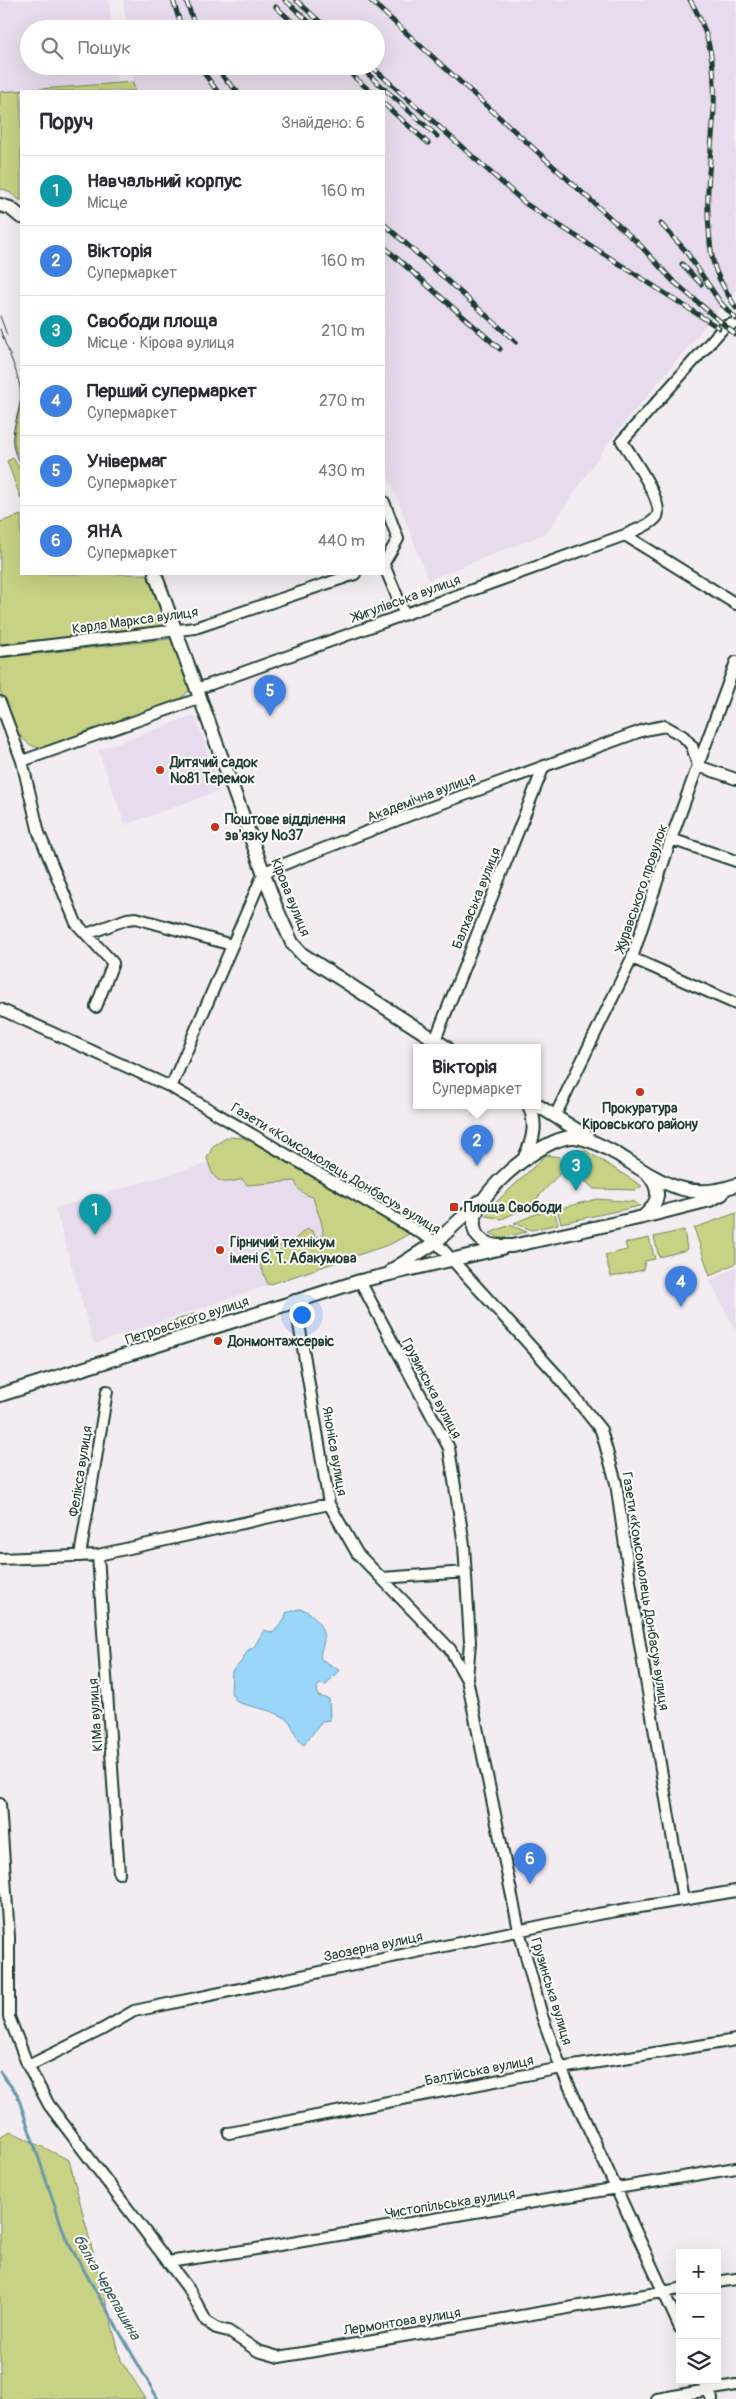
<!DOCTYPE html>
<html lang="uk">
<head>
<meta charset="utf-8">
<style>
	:root { --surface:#fff; --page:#f2f2f3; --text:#2b2b33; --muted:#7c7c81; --line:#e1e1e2; --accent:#c8321e }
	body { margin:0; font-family:Pangolin,sans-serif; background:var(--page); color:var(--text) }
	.controls { position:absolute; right:15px; bottom:15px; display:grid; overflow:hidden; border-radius:0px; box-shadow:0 5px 20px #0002 }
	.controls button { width:45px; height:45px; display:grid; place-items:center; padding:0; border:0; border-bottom:1px solid var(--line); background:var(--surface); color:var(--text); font:25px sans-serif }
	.you { position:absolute; left:301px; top:1314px; width:18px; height:18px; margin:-12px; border:4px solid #fff; border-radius:50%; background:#1a73e8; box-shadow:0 0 0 8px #1a73e833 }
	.badge { display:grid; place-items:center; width:32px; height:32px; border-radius:50%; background:var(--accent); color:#fff; font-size:16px; font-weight:700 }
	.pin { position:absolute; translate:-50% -41px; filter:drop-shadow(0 1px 2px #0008) }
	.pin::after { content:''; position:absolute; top:26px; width:18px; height:15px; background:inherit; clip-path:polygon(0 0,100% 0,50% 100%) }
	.popup { position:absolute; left:413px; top:1044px; width:128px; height:65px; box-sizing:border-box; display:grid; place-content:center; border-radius:0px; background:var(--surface); filter:drop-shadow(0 1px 4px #0005); font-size:16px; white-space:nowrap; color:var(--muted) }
	.popup b { font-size:19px; color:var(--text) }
	.popup::after { content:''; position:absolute; left:50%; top:100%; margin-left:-10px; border:10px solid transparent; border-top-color:var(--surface) }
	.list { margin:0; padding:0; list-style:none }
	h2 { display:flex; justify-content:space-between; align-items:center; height:65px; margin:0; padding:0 20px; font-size:21px }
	h2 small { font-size:16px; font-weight:400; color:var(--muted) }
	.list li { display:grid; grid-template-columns:32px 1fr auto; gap:15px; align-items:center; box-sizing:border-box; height:70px; padding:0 20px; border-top:1px solid var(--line) }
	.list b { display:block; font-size:19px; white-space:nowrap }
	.list p { margin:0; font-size:16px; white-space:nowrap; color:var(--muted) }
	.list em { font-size:16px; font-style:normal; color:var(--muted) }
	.icon { flex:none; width:28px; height:28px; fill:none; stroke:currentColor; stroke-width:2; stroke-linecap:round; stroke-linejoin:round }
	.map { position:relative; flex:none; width:736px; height:2399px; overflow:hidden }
	.search { position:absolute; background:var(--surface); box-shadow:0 5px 20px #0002; left:20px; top:20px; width:365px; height:55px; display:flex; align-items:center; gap:12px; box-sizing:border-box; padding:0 18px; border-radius:28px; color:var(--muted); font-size:19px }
	.panel { position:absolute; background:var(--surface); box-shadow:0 5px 20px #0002; left:20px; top:90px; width:365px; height:485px; border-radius:0px }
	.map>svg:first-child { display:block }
	.built { fill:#e8dbed }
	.green { fill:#c7d285; stroke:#73885c }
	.water { fill:#9ad5fa; stroke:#6998ab }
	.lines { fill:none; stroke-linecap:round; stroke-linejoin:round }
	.stream { stroke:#6998ab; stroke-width:3 }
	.minor-casing { stroke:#1f3d34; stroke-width:14 }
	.major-casing { stroke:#1f3d34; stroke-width:16 }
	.minor { stroke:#fdfcf7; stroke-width:10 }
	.major { stroke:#fdfcf7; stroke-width:12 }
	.tram { stroke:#1f3d34; stroke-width:1 }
	.rail-casing { stroke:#1f3d34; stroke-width:5 }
	.rail { stroke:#fdfcf7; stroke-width:3; stroke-dasharray:9; stroke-linecap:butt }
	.poi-dot { fill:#c8321e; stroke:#fdfcf7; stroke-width:2 }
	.labels { text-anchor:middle; stroke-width:4; stroke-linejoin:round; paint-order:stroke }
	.street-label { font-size:14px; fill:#1f3d34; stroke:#fdfcf7 }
	.poi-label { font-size:14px; font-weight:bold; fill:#1f3d34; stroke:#fdfcf7; text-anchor:start }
	.water-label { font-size:15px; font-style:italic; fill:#385b5c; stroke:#fdfcf7 }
</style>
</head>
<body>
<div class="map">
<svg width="736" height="2399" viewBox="0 0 736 2399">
	<rect width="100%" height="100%" fill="#f3edf2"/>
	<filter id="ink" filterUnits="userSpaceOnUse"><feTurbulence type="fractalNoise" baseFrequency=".02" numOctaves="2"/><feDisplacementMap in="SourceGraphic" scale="10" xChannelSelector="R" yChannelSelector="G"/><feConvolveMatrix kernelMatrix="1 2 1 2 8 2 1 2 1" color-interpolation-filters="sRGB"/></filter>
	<g filter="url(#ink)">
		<!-- built -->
		<path class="built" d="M0,0h109l3,29h-83v37h86l2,16 -117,10z
			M123,0h613v289l-128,154 -61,90 -119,47 -44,-117v-372h-249l-4,-25h245v-37h-249z
			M195,715l26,75 -96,35 -27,-75z
			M266,1146l125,98 -297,100 -39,-136z
			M736,1267v64l-26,-50z"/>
		<!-- green -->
		<path class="green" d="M133,82l2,9h-114v110l-15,-11 -6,-1v-97z
			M21,403v56c-14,-16 -3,-37 0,-56z
			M13,458l8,13v28l-14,-38z
			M21,515v59h126l20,54 -167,16v-122z
			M171,639l19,51 -10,9 -135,49c-26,3 -40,-38 -45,-59 0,-10 0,-22 0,-31z
			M228,1137l19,1 19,8 148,85 -23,13 -123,41 -9,-24 1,-7 33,-13 13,-12 7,2 2,5 5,2 3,-4c0,-13 -7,-24 -10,-37 -10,-3 -15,-6 -18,-16l-48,4 -5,-6c-23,7 -28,3 -35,-21l6,-12z
			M585,1150l57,36 -6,4 -42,-1 -21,-19 -2,-15z
			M546,1155l14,2 2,14 -32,35 -28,13 -16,-3 6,-10z
			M597,1199l38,3 5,4 -79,17 -4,-14z
			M554,1210l4,14 -26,6 -18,-7 22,-9z
			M736,1213v50l-26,13 -16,-48z
			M510,1225l17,7 -27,6 -10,-5z
			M684,1230l3,20 -28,7 -5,-20z
			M649,1238l6,21 -10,2 -2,9 -32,7 -6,-22 22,-5 -2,-7z
			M196,1313l-1,10 -28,10 -7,-4 -1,-3z
			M10,2131l59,29 52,200 25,39h-146v-261z"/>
		<!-- water -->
		<path class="water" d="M299,1609c14,1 24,17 25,30 0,7 -5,12 -3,20l18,11 -13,15 -6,-1 -3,3 1,9 11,3 1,21 -8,1c-5,8 -12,15 -18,24 -8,-4 -10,-19 -16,-25 -14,-11 -35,-12 -51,-18l-6,-9 1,-22 10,-10 6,-11 6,-3 10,-17 9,3 12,-14 1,-6z"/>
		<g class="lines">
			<!-- stream -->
			<path class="stream" d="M0,2072l17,22 49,145 92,160"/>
			<defs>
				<path id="minor" d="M384,502l14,37 -14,24
					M625,535l111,69
					M384,565l20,48
					M0,651l195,-23 160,-54
					M197,689l428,-154c10,-5 24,-9 31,-17 11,-13 -26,-64 -34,-77l103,-115 11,-3
					M0,702l22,59 17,72 37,90 37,40 -17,44
					M22,761l179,-63
					M671,839l65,22
					M87,934l40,-15 9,-1 96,27
					M632,958l104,46
					M0,1009l171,78 265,155 120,132 45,56 15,53 18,126 49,291
					M435,1040l109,-274
					M171,1087l93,-215 151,-59 229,-83 21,-4 18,10 9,10 6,20 38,13
					M555,1116l77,-158 39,-119 65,-177
					M360,1281l89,167 15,97 6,97 -3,37 52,251 23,86 19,52 119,260
					M295,1300l34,204 28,49 93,96 16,29
					M98,1555l21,318
					M80,1556l27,-165
					M0,1559l98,-4 231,-51
					M382,1578l84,-6
					M0,1804l9,133v80l19,49 21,39 141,186 16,30 10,7 12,3 30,20 21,6 401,-68
					M28,2066l75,-37 31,-18 464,-97 138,-23
					M229,2133l332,-65 175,-28
					M168,2262l88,-13 480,-81
					M717,2282l19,-3
					M703,2380l9,19
					M657,2399l79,-14"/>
				<path id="major" d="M0,205l10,3 11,9
					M155,574l121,333 16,36 10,11 144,93
					M537,1105l51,32
					M525,1157c9,-18 12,-34 4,-52
					M647,1173c15,17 13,29 -4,44l-131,29c-7,0 -16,1 -23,-2 -54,-21 51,-110 86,-107 15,2 29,10 42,17 41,26 69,49 119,31
					M643,1217l67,-17 12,-6
					M392,1270l44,-28 44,-41
					M0,1395l360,-114 142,-33"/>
			</defs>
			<!-- minor casing -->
			<use href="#minor" class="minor-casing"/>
			<!-- major casing -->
			<use href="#major" class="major-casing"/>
			<!-- minor -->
			<use href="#minor" class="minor"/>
			<!-- major -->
			<use href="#major" class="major"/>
			<!-- tram -->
			<path class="tram" d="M0,316l7,19
				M0,329c6,19 17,39 20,59 4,27 -19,50 1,75"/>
			<defs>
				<path id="rail" d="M173,0l9,29
					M186,0l10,29
					M285,0l32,29
					M296,0l32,29
					M370,0l269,244 34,37 63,54
					M690,0c46,74 11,150 19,230 1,14 2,28 7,41 5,13 13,25 20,37
					M276,7l24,22
					M199,66l18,25
					M217,66l7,12 13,13
					M342,66l28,25
					M359,66l78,70
					M371,66l155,138 193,124
					M384,104l44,39
					M384,224l132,118
					M661,224l24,26 37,55
					M384,247l116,102
					M682,264l19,20
					M719,301l17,18"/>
			</defs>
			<!-- rail casing -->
			<use href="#rail" class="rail-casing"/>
			<!-- rail -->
			<use href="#rail" class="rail"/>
		</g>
	</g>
	<!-- markers -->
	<g class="poi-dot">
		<circle cx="160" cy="770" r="5"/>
		<circle cx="215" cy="827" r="5"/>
		<circle cx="640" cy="1092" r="5"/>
		<rect x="449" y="1202" width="10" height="10" rx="2.5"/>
		<circle cx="220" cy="1250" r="5"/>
		<circle cx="218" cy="1341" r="5"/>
	</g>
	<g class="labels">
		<!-- street labels -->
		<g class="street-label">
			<text transform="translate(406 598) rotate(-20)" y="5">Жигулівська вулиця</text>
			<text transform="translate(135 620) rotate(-8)" y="5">Карла Маркса вулиця</text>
			<text transform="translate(421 797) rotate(-21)" y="5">Академічна вулиця</text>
			<text transform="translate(641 888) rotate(-71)" y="5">Журавського провулок</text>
			<text transform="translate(291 897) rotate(68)" y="5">Кірова вулиця</text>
			<text transform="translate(476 898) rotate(-68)" y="5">Балхаська вулиця</text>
			<text transform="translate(336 1168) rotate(31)" y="5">Газети «Комсомолець Донбасу» вулиця</text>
			<text transform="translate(187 1320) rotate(-18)" y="5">Петровського вулиця</text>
			<text transform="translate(432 1388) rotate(62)" y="5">Грузинська вулиця</text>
			<text transform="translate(335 1451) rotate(80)" y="5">Яноніса вулиця</text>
			<text transform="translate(80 1471) rotate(-81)" y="5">Фелікса вулиця</text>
			<text transform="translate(646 1591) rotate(81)" y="5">Газети «Комсомолець Донбасу» вулиця</text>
			<text transform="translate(95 1715) rotate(-94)" y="5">КІМа вулиця</text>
			<text transform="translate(373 1946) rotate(-12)" y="5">Заозерна вулиця</text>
			<text transform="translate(552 1991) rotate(73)" y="5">Грузинська вулиця</text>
			<text transform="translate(479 2070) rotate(-11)" y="5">Балтійська вулиця</text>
			<text transform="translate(450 2203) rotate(-9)" y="5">Чистопільська вулиця</text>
			<text transform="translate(402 2321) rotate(-9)" y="5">Лермонтова вулиця</text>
		</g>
		<!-- poi labels -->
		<g class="poi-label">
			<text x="170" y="767">Дитячий садок<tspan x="170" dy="16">№81 Теремок</tspan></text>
			<text x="225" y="824">Поштове відділення<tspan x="225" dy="16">зв'язку №37</tspan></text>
			<text x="640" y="1113" text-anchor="middle">Прокуратура<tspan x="640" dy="16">Кіровського району</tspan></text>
			<text x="464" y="1212">Площа Свободи</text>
			<text x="230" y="1247">Гірничий технікум<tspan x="230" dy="16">імені Є. Т. Абакумова</tspan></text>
			<text x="228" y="1346">Донмонтажсервіс</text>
		</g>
		<!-- water labels -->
		<g class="water-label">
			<text transform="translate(107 2287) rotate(60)" y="5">балка Черепашина</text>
		</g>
	</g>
</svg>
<div class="controls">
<button>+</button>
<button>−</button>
<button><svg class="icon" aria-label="layers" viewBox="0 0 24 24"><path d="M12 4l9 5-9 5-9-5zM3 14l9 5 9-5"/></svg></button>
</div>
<div class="you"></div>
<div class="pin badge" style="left:95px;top:1235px;background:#0f9aa8">1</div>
<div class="pin badge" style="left:477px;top:1166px;background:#3f7fe0">2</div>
<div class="popup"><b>Вікторія</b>Супермаркет</div>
<div class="pin badge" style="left:576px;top:1191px;background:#0f9aa8">3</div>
<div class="pin badge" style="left:681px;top:1307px;background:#3f7fe0">4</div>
<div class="pin badge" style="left:270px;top:716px;background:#3f7fe0">5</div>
<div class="pin badge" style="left:530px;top:1884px;background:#3f7fe0">6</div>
<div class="search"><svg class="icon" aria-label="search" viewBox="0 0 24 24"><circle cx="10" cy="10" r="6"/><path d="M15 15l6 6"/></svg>Пошук</div>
<section class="panel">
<h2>Поруч<small>Знайдено: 6</small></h2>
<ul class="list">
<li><span class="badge" style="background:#0f9aa8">1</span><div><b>Навчальний корпус</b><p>Місце</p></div><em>160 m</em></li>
<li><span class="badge" style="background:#3f7fe0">2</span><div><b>Вікторія</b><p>Супермаркет</p></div><em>160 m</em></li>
<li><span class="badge" style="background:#0f9aa8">3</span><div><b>Свободи площа</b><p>Місце · Кірова вулиця</p></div><em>210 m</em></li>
<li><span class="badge" style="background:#3f7fe0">4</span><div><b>Перший супермаркет</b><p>Супермаркет</p></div><em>270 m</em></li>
<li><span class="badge" style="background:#3f7fe0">5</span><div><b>Універмаг</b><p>Супермаркет</p></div><em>430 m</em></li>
<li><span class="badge" style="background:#3f7fe0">6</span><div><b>ЯНА</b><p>Супермаркет</p></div><em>440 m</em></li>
</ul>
</section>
</div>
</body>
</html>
